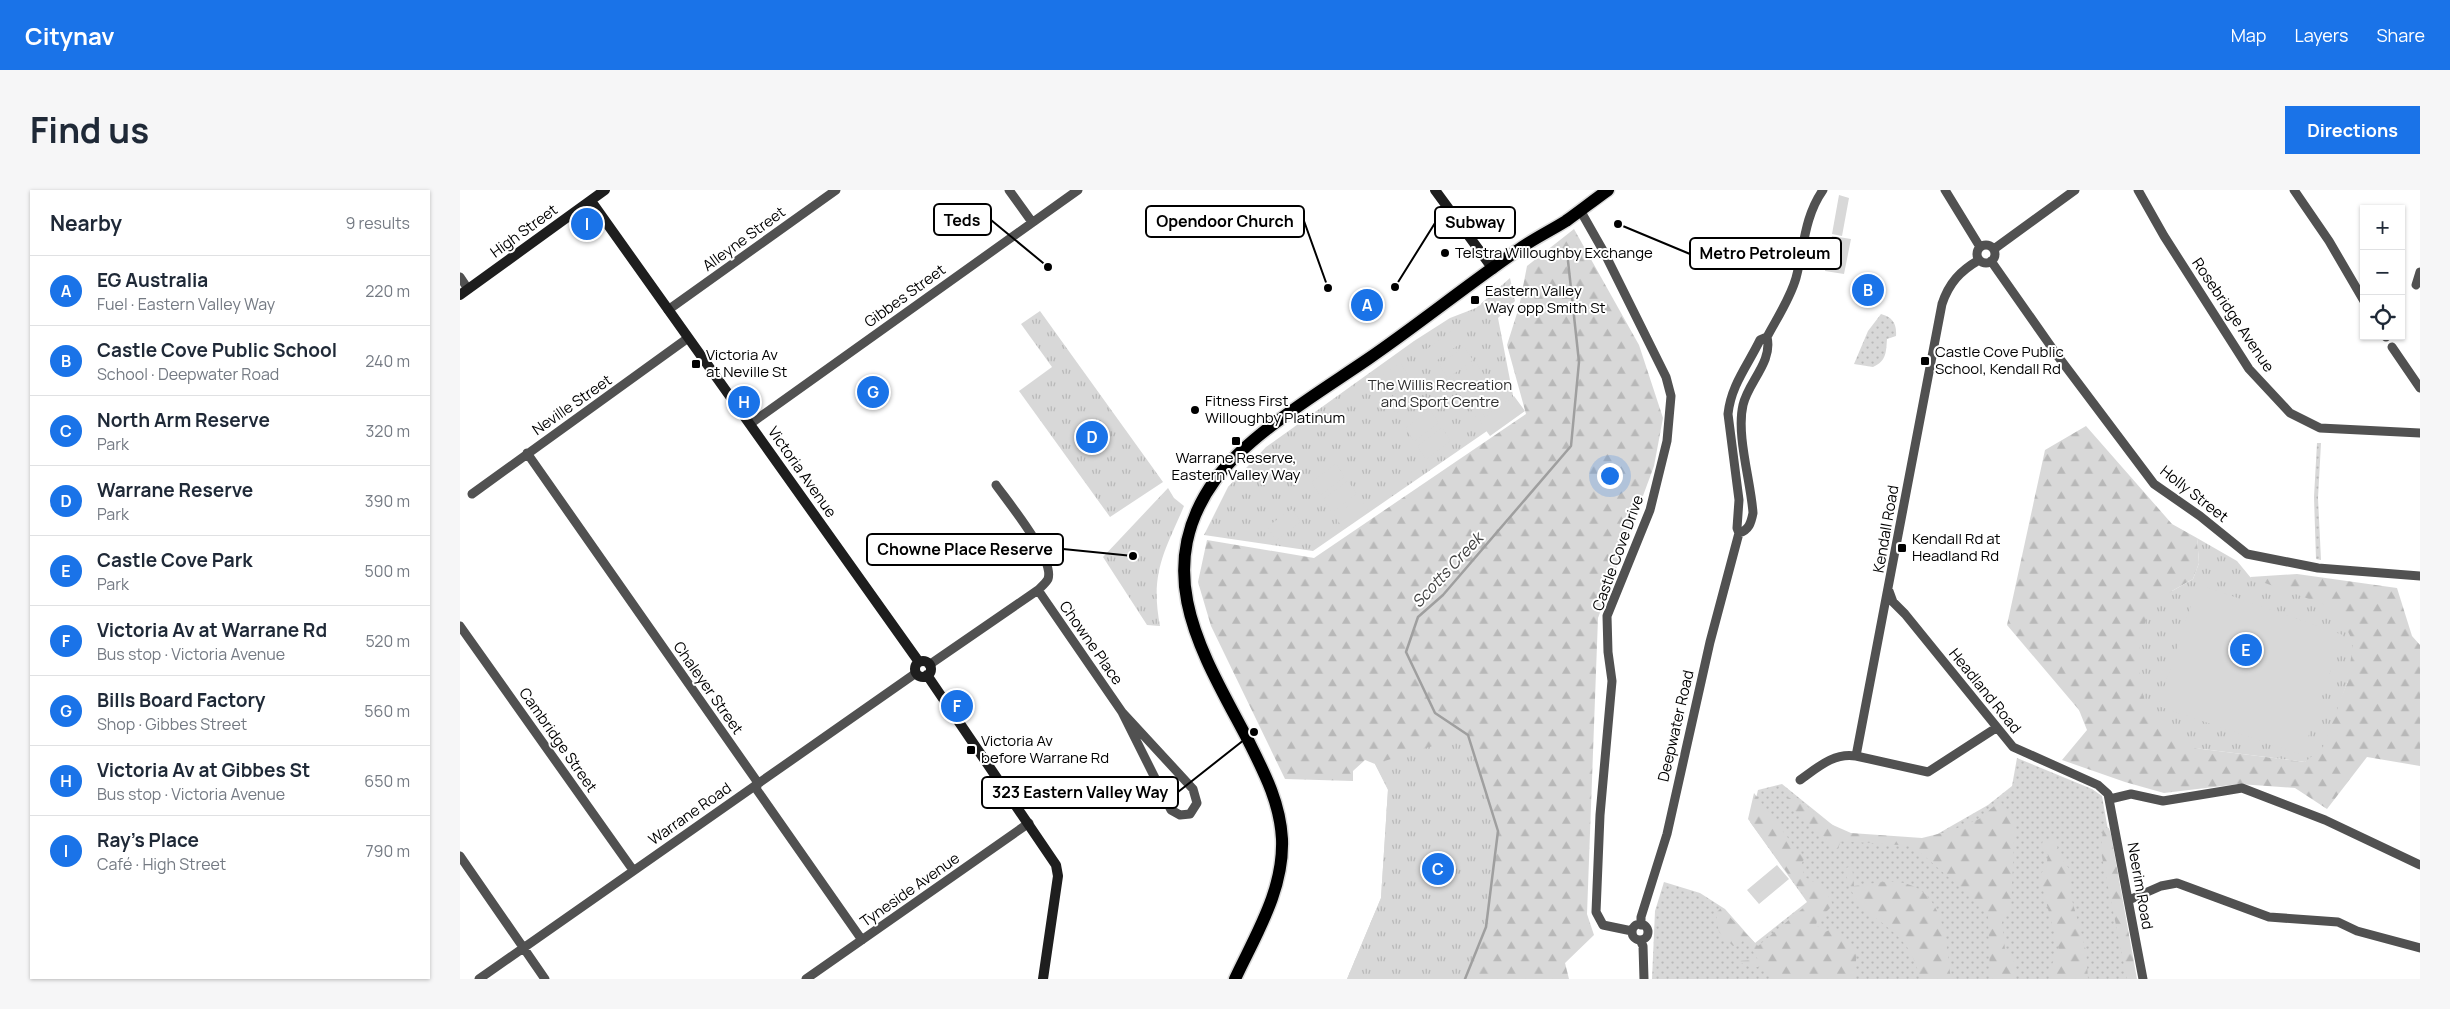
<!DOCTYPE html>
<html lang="en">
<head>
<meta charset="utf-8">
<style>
	:root { --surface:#fff; --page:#f6f6f7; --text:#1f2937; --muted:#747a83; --line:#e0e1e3; --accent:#1a73e8 }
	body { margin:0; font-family:Manrope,sans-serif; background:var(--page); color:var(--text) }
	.controls { position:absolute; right:15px; top:15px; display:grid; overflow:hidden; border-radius:0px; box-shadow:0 1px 4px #0004 }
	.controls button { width:45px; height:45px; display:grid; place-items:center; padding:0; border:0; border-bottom:1px solid var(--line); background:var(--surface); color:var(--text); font:25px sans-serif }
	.you { position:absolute; left:1149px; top:285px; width:18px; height:18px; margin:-12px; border:4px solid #fff; border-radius:50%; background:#1a73e8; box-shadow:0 0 0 8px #1a73e833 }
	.badge { display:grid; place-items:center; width:32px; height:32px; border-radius:50%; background:var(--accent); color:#fff; font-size:16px; font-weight:700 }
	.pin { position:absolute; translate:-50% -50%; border:2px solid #fff; box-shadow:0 1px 5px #0006 }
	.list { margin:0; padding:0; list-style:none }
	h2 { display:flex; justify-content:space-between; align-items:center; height:65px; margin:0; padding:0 20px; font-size:21px }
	h2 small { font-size:16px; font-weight:400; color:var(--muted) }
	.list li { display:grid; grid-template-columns:32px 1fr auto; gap:15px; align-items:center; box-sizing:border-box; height:70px; padding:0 20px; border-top:1px solid var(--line) }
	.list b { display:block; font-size:19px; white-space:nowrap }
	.list p { margin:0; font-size:16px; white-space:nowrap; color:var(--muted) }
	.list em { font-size:16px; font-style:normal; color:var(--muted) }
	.icon { flex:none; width:28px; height:28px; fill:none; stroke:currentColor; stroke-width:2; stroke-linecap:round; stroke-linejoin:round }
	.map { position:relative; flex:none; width:1960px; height:789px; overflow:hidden; border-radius:0px }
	header { display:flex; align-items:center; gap:30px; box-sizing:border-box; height:70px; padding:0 25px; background:var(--accent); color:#fff }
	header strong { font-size:24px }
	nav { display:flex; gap:28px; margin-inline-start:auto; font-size:18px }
	.intro { display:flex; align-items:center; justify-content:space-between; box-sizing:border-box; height:120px; padding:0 30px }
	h1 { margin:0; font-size:35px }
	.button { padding:12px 22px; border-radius:0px; background:var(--accent); color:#fff; font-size:18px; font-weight:700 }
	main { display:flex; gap:30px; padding:0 30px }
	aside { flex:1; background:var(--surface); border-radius:0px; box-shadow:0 1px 4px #0004 }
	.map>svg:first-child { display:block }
	.grass { fill:url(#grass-dots) }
	.forest { fill:url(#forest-firs) }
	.park { fill:url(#park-tufts) }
	.pitch { fill:#d8d8d8 }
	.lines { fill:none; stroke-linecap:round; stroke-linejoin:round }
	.stream { stroke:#9f9f9f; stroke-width:2.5 }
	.primary-casing { stroke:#dbdbdb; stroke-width:15 }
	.street { stroke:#515151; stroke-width:9 }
	.secondary { stroke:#1e1e1e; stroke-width:10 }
	.primary { stroke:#000; stroke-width:12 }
	.poi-dot { fill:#000; stroke:#fff; stroke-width:2 }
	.labels { text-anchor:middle; stroke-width:4; stroke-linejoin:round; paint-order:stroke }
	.street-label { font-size:15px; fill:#000; stroke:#fff }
	.poi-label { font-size:15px; fill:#000; stroke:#fff; text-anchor:start }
	.park-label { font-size:15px; fill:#2f2f2f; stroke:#fff }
	.water-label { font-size:16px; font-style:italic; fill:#404040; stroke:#fff }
	.leader { fill:none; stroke:#000; stroke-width:2 }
	.callout-dot { fill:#000; stroke:#fff; stroke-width:2 }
	.callout { fill:#fff; stroke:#000; stroke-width:2 }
	.callout-label { font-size:16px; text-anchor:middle; font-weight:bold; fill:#000 }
</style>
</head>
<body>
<header>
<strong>Citynav</strong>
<nav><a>Map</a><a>Layers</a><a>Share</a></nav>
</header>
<div class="intro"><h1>Find us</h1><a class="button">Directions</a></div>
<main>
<aside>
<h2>Nearby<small>9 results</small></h2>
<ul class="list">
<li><span class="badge">A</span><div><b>EG Australia</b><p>Fuel · Eastern Valley Way</p></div><em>220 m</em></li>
<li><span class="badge">B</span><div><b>Castle Cove Public School</b><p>School · Deepwater Road</p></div><em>240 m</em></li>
<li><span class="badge">C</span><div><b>North Arm Reserve</b><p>Park</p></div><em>320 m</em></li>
<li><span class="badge">D</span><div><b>Warrane Reserve</b><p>Park</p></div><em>390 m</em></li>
<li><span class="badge">E</span><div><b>Castle Cove Park</b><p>Park</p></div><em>500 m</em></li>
<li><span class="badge">F</span><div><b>Victoria Av at Warrane Rd</b><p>Bus stop · Victoria Avenue</p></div><em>520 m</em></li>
<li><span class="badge">G</span><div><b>Bills Board Factory</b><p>Shop · Gibbes Street</p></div><em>560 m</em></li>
<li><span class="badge">H</span><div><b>Victoria Av at Gibbes St</b><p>Bus stop · Victoria Avenue</p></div><em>650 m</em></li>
<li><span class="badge">I</span><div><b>Ray's Place</b><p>Café · High Street</p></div><em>790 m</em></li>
</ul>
</aside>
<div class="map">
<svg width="1960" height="789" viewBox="0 0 1960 789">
	<defs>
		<pattern id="grass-dots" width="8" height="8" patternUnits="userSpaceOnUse" patternTransform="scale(1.25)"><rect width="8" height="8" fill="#d8d8d8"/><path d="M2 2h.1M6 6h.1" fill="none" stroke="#b8b8b8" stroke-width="1.8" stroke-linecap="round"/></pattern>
		<pattern id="forest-firs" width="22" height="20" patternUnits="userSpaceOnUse" patternTransform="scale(1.25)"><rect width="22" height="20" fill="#d8d8d8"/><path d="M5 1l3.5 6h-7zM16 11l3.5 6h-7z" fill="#b8b8b8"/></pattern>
		<pattern id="park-tufts" width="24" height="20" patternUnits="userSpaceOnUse" patternTransform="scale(1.25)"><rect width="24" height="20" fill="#d8d8d8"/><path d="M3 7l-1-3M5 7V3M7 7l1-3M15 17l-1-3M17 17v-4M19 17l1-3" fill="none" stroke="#b8b8b8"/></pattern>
	</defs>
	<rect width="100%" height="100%" fill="#fff"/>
	<!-- grass -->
	<path class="grass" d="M1421,124c11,3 16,9 15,22l-9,3c-1,12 0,22 -14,28l-19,-3 14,-33z
		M1857,253h4l-3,55 3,62 -5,-1 -2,-62z
		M1557,568l75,31 10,7 32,183h-482l3,-68 9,-29 36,11 25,16 30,34 52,-41 -57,-80 8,-32 24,-6 63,51 82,5 61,-35 24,-19z"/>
	<!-- forest -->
	<path class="forest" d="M1114,39l65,116 24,73 -9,48 -56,152 -11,296 7,21 -29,28 4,16h-222l34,-81 7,-109 -13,-25 -10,-4 -12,11v10l-68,-2 -74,-153 -13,-44 9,-42 107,18 212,-144 -19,-69 12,-38 8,-41z
		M1626,236l86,98 25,14 2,25 -6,16 -21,12 22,157 111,14 30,-50 13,-31 -98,-104 47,-3 100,14 15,48 8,9v121l-53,-9 -40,52 -32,-21 -56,-4 -75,9 -39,-11 -63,-22 25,-30 -8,-20 -72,-85 38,-175z
		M1294,603l50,66 -3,6 4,12 19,11 9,17 -16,16 -1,4 9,7 9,-4 23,23 -3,28h-81l-10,-13 -11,2 -15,-7 21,-1 -13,-22 -4,5 -8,3 -14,-14 -3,-19 5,-5 37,38 51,-43 -61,-84z
		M1336,607l30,25 25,11 71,5 28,-7 29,-12 21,-18 15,18 -4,87 -9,16 3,28 9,12 1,17h-25l-2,-67 -75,-66 -72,-5 -3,7h-4l-7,-9 -39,-34 -2,-4 2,-3z
		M1643,638h6l2,7 26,144h-10l-26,-127z
		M1591,649l5,4 5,15 9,12 -1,19 17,62 2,28h-39l2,-13 8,-16 -20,-75 7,-7 2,-13 -6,-11 1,-4z
		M1392,676l2,20c13,-1 27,-5 39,-4 52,1 53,60 58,97h-31c-3,-12 -6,-22 -13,-32 -20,-28 -61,-39 -61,-79z"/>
	<!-- park -->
	<path class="park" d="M1050,88l5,23 -17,17 18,93 -203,140 -109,-16 24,-48 38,-40 148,-106 36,-23 26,-10z
		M580,121l123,171 -53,35 -91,-126 33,-24 -31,-43z
		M708,298l6,10 10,8c-20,47 -34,67 -24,120l-13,-1 -44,-68z
		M1737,348l40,23 14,17 72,26 19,15 11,23 -5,39 -25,66 -18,15 -111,-14 -31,-19 -16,-21 -6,-20 -3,-31 4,-26 9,-24 21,-16 21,-12 6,-16z
		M1008,545l30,96 -12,96 -21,52h-118l34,-81 7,-108 -13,-26z"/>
	<!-- pitch -->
	<path class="pitch" d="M1379,5l10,3 -7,38 -10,-2z
		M1372,46l19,3 -7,35 -19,-3z
		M992,141l9,12 -25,18 -9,-12z
		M1004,157l9,13 -25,18 -9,-13z
		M940,173l9,13 -26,18 -9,-13z
		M1016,173l9,13 -26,18 -9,-13z
		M1042,189l10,15 -34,25 -11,-15z
		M952,192l9,13 -25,18 -9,-13z
		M1054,206l11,15 -35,25 -11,-15z
		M970,220l9,13 -25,18 -9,-13z
		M982,238l9,13 -25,18 -9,-13z
		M876,274l9,13 -25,18 -9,-13z
		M888,291l9,13 -25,18 -9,-13z
		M900,308l9,13 -25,18 -10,-13z
		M832,319l9,13 -25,18 -9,-13z
		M1738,394l145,51 -41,120 -144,-49z
		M1317,675l12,14 -30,25 -12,-14z"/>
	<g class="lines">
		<!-- stream -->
		<path class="stream" d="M1005,789l21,-52 12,-96 -30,-96 -33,-22 -29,-61 12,-35 25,-22 128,-149 8,-84 -11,-101"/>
		<defs>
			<path id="primary" d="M775,789c21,-45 49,-89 47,-140 -2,-36 -17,-65 -33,-97 -45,-86 -101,-169 -34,-262 34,-46 105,-88 153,-121 51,-35 99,-74 150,-109 15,-11 32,-19 48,-29 14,-10 28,-21 42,-31"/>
		</defs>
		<!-- primary casing -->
		<use href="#primary" class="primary-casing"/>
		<!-- street -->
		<path class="street" d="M549,0l23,32
			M1485,0l35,57
			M1678,0l26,46 85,133 41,44 30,15 100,5
			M1834,0l35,51 35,60
			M1120,20l25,44 61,123 5,19 -4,45 -17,69 -43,106 1,36 4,29 -12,134 -4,97 7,13 29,6
			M1517 64a9 9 0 1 1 18 0a9 9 0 1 1-18 0Z
			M1534,59l81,-59
			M1531,71l66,94 97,129 46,32 47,38 71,14 102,8
			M0,87l8,12
			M1956,95l4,-13
			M208,120l168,-120
			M1925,146l1,1
			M1932,157l28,41
			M290,234l328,-234
			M67,263l229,327 1,10 105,150
			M12,304l216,-156
			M1279,343c10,-3 12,-10 14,-20 -2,-31 -17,-78 -10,-108 5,-23 30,-43 24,-68
			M578,400l84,122 49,98 9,5 10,-1 7,-11 -4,-14 -71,-77
			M1429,401l4,11 12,12 108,133 85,38 10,9 35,185
			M0,436l173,244
			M469,475l109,-75c3,-3 8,-7 10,-11 7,-20 -40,-77 -52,-94
			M1396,566l72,16 68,-44
			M1340,590c17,-12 34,-28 56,-24l86,-452c7,-21 18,-33 37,-44
			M1650,609l21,-5 32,7 79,-13 83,32 95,45
			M0,666l85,123
			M1669,710l32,-14 16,-3 92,34 69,5 19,9 63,17
			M1172 742a8 8 0 1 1 16 0a8 8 0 1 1-16 0Z
			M1181,735v-8l26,-83 43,-192 29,-109 -2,-5 2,-28 -11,-86c3,-29 20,-49 32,-74l7,-3c10,-19 23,-38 29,-59 8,-30 8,-61 27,-88
			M1180,750l3,6 1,33
			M19,789l437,-306
			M346,789l223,-156"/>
		<!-- secondary -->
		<path class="secondary" d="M975,0l58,79
			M131,11l328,461
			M0,105l145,-105
			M455 479a8 8 0 1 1 16 0a8 8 0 1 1-16 0Z
			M467,485l129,190 2,11 -15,103"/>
		<!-- primary -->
		<use href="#primary" class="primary"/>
	</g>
	<!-- markers -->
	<g class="poi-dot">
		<circle cx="985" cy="63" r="5"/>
		<rect x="1010" y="105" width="10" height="10" rx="2.5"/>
		<rect x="1460" y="166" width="10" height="10" rx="2.5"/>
		<rect x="231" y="169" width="10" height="10" rx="2.5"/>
		<circle cx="735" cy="220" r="5"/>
		<rect x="771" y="246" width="10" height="10" rx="2.5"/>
		<rect x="1437" y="353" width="10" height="10" rx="2.5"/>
		<rect x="506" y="555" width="10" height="10" rx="2.5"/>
	</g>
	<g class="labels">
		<!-- street labels -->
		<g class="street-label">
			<text transform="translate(64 41) rotate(-36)" y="5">High Street</text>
			<text transform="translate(284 49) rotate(-36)" y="5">Alleyne Street</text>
			<text transform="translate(445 106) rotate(-36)" y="5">Gibbes Street</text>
			<text transform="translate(1773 125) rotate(56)" y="5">Rosebridge Avenue</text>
			<text transform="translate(112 215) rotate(-35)" y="5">Neville Street</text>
			<text transform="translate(342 282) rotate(55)" y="5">Victoria Avenue</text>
			<text transform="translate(1734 304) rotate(38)" y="5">Holly Street</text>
			<text transform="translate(1426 339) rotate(-80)" y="5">Kendall Road</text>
			<text transform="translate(1158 363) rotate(-70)" y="5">Castle Cove Drive</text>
			<text transform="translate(631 453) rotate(55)" y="5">Chowne Place</text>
			<text transform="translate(248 498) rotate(55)" y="5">Chaleyer Street</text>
			<text transform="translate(1525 501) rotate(51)" y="5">Headland Road</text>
			<text transform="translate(1216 536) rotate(-77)" y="5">Deepwater Road</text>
			<text transform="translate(98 550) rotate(55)" y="5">Cambridge Street</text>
			<text transform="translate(230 624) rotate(-35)" y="5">Warrane Road</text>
			<text transform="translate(1680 696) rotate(80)" y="5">Neerim Road</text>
			<text transform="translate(450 700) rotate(-35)" y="5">Tyneside Avenue</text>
		</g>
		<!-- poi labels -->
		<g class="poi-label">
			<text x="995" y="68">Telstra Willoughby Exchange</text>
			<text x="1025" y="106">Eastern Valley<tspan x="1025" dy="17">Way opp Smith St</tspan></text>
			<text x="1475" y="167">Castle Cove Public<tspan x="1475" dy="17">School, Kendall Rd</tspan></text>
			<text x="246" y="170">Victoria Av<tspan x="246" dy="17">at Neville St</tspan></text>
			<text x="745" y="216">Fitness First<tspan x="745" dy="17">Willoughby Platinum</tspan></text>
			<text x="776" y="273" text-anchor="middle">Warrane Reserve,<tspan x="776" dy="17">Eastern Valley Way</tspan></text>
			<text x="1452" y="354">Kendall Rd at<tspan x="1452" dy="17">Headland Rd</tspan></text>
			<text x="521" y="556">Victoria Av<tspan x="521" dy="17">before Warrane Rd</tspan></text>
		</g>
		<!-- park labels -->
		<g class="park-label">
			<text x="980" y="200">The Willis Recreation<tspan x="980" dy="17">and Sport Centre</tspan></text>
		</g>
		<!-- water labels -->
		<g class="water-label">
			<text transform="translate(987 380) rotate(-47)" y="6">Scotts Creek</text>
		</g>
	</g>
	<!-- callouts -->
	<path class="leader" d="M588 77L531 30M868 98L844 31M935 97L975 33M1158 34L1230 64M673 366L603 359M794 542L718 602"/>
	<g class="callout-dot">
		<circle cx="588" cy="77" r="5"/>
		<circle cx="868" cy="98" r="5"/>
		<circle cx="935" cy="97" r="5"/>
		<circle cx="1158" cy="34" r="5"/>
		<circle cx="673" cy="366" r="5"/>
		<circle cx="794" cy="542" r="5"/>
	</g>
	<g class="callout">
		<rect x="474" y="14" width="57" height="31" rx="5"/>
		<rect x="686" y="16" width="158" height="31" rx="5"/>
		<rect x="975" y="17" width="80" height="31" rx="5"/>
		<rect x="1230" y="48" width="151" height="31" rx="5"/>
		<rect x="407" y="344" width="196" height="31" rx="5"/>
		<rect x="522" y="587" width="196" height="31" rx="5"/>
	</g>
	<g class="callout-label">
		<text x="502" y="36">Teds</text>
		<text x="765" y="37">Opendoor Church</text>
		<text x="1015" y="38">Subway</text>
		<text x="1305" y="69">Metro Petroleum</text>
		<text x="505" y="365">Chowne Place Reserve</text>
		<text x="620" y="608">323 Eastern Valley Way</text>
	</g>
</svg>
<div class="controls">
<button>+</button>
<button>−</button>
<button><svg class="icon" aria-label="locate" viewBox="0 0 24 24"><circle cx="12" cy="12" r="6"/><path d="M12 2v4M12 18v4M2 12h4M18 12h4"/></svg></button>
</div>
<div class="you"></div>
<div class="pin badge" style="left:907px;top:115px">A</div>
<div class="pin badge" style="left:1408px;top:100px">B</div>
<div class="pin badge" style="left:978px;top:679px">C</div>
<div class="pin badge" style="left:632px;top:247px">D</div>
<div class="pin badge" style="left:1786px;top:460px">E</div>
<div class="pin badge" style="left:497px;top:516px">F</div>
<div class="pin badge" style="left:413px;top:202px">G</div>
<div class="pin badge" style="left:284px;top:212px">H</div>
<div class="pin badge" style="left:127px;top:34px">I</div>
</div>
</main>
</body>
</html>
